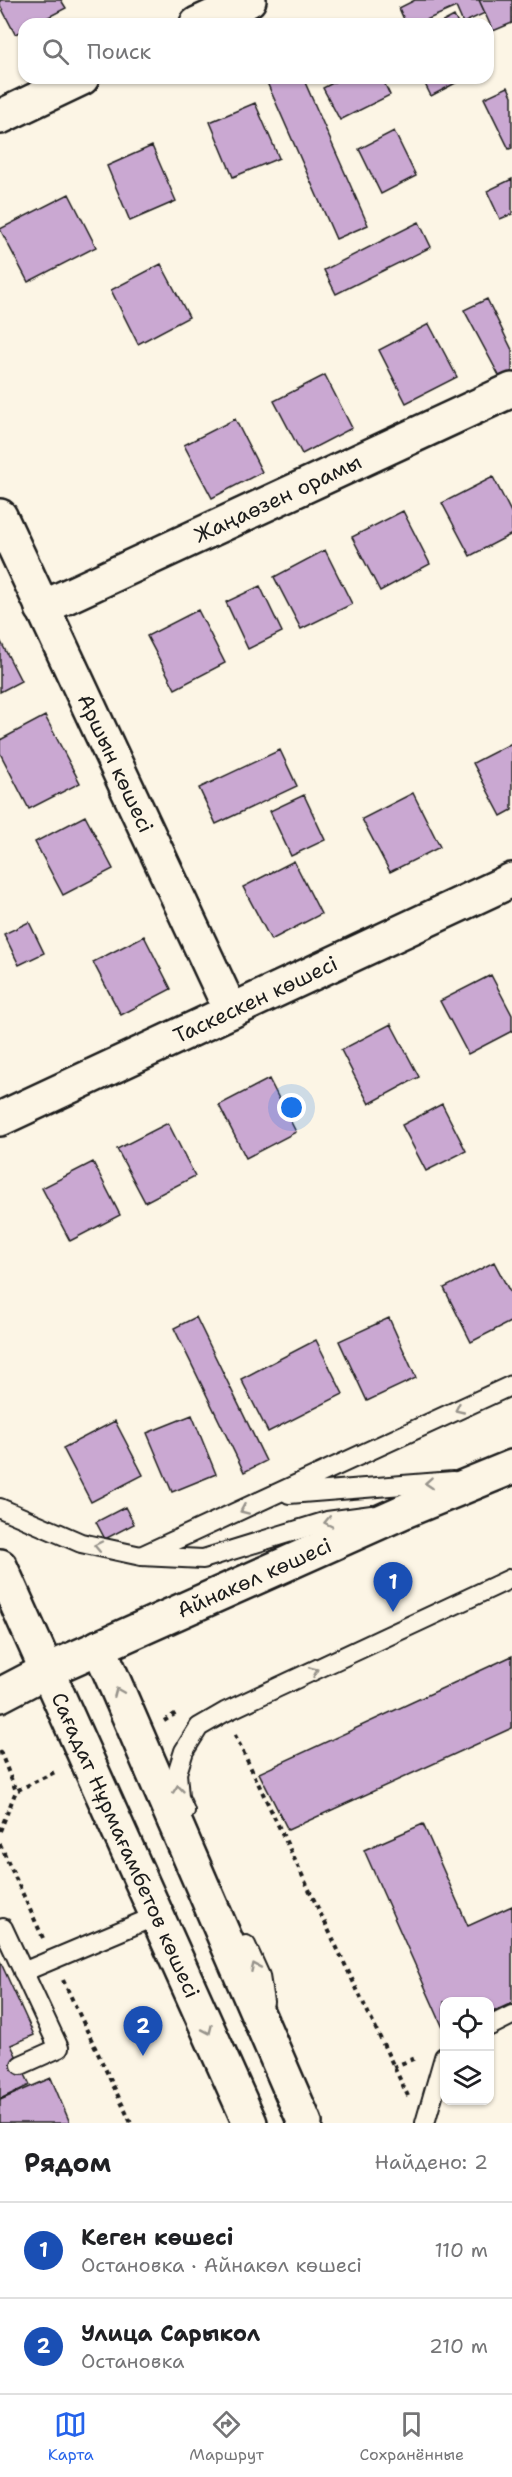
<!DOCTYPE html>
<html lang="ru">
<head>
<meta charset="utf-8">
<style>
	:root { --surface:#fff; --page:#f2f2f2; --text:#202124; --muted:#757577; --line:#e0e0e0; --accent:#2563eb }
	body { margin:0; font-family:"Shantell Sans",sans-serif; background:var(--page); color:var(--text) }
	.controls { position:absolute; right:18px; bottom:18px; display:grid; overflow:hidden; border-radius:12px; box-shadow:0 2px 4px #0004 }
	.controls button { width:54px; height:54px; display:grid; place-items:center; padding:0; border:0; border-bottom:2px solid var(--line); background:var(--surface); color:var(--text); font:30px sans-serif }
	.you { position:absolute; left:292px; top:1108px; width:21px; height:21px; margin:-15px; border:4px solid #fff; border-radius:50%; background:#1a73e8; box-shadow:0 0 0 9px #1a73e833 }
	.badge { display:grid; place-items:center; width:39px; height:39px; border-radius:50%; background:var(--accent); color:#fff; font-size:20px; font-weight:700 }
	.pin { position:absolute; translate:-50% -50px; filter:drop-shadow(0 2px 3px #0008) }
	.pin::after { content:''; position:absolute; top:32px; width:21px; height:18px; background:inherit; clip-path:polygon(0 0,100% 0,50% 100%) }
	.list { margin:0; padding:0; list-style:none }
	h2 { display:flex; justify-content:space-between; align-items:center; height:78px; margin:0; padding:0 24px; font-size:26px }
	h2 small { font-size:20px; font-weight:400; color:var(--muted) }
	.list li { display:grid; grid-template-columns:39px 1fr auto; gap:18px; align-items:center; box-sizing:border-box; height:96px; padding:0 24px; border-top:2px solid var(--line) }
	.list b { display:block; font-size:22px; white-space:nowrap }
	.list p { margin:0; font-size:20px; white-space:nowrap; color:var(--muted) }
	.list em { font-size:20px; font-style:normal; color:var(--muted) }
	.icon { flex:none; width:33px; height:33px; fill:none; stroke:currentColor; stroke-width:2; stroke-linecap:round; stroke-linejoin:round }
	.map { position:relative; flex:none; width:512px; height:2123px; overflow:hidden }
	.search { position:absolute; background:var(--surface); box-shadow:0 2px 4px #0004; left:18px; right:18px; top:18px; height:66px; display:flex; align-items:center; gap:15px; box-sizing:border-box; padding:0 21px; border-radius:18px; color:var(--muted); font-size:22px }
	.sheet { height:270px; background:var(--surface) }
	nav { display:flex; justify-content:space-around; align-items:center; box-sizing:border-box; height:84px; border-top:2px solid var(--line); background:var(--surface); font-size:16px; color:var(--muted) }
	nav a { display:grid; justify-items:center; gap:3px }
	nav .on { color:var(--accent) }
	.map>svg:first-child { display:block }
	.building { fill:#caa8d2; stroke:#1c1c1c; stroke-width:1.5 }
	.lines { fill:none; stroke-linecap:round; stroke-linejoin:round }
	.service-casing { stroke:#1c1c1c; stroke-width:22 }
	.minor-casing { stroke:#1c1c1c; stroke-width:38 }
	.tertiary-casing { stroke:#1c1c1c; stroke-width:38 }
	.path { stroke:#1c1c1c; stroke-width:4; stroke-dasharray:4.5 4.5; stroke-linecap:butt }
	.service { stroke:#fcf5e5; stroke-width:18 }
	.minor { stroke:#fcf5e5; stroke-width:33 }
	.tertiary { stroke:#fcf5e5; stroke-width:33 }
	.oneway { stroke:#97938b }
	.labels { text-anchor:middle; stroke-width:4.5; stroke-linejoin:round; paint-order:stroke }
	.street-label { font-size:21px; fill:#1c1c1c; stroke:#fcf5e5 }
</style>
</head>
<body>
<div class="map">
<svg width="512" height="2123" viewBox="0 0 512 2123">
	<rect width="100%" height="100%" fill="#fcf5e5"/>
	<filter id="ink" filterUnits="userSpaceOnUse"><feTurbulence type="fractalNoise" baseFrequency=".0167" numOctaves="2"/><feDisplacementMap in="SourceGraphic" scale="12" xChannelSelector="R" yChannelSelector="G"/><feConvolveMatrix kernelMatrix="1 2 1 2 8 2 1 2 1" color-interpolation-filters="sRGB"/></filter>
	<g filter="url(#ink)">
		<!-- building -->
		<path class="building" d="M0,0h61l5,8 -31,16h-11v6l-9,4 -15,-29z
			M415,0h64l6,13 -22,10 -7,-16 -39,17h-11l-7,-16z
			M479,0h33v23l-19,8z
			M454,16l4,8h-19z
			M265,78h38l65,147 -32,14z
			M342,78h40l8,17 -50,25 -17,-32z
			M422,78h43l-34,18z
			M508,87l4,9v52l-3,1 -25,-51z
			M255,103l24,55 -46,19 -23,-55z
			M394,131l22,45 -35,18 -22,-45z
			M152,146l24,55 -46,20 -23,-55z
			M512,179v35l-12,5 -13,-28z
			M69,194l27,53 -68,35 -28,-53z
			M419,222l12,25 -95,47 -12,-24z
			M161,264l28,53 -51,27 -27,-54z
			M487,299l25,51v25l-10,6 -38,-71z
			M429,324l28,53 -51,26 -27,-53z
			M325,375l27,53 -50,26 -28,-53z
			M235,419l27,53 -50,26 -28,-53z
			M493,477l19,37v20l-42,22 -28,-53z
			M403,511l27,53 -50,27 -28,-54z
			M325,550l27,54 -51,25 -27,-52z
			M260,586l22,46 -34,17 -22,-47z
			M198,610l27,53 -50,26 -28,-53z
			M0,640l21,41 -21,11z
			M45,716l35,67 -51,26 -29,-56v-13z
			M512,743v67l-11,6 -28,-53z
			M280,750l17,36 -81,38 -17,-36z
			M413,793l27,54 -50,25 -28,-53z
			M304,795l21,45 -34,16 -21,-45z
			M85,816l28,53 -50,26 -28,-53z
			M294,861l27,53 -50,26 -28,-53z
			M29,922l15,31 -25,12 -15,-31z
			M144,936l27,53 -50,26 -28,-53z
			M491,975l21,40v16l-44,23 -28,-53z
			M391,1024l28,53 -50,27 -28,-54z
			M269,1079l27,53 -50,26 -27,-53z
			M442,1104l24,47 -40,20 -24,-46z
			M168,1123l27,53 -50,26 -28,-53z
			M93,1162l27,53 -50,26 -28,-53z
			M494,1262l18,34v25l-41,21 -27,-54z
			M196,1317l70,144 -22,11 -70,-144z
			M389,1318l27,60 -49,23 -28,-60z
			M316,1340l27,54 -75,38 -27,-53z
			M192,1415l24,59 -44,18 -25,-59z
			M115,1421l28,54 -52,27 -28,-54z
			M125,1507l9,17 -29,15 -9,-17z
			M512,1656v72l-224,102 -29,-57z
			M423,1824l45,102 44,-20v97l-22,10v-11h-46v28l-80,-180z
			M0,1961l34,74 -23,10 19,40 -30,14z
			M51,2078l19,45h-70v-23z"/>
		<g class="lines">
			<defs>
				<path id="service" d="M289,1494l164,-13
					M0,1508l81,35 60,13 62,3 124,-38 45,-6
					M143,1555l369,-170
					M185,1811l-6,-14 -2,-24 7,-22 15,-24 26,-15 287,-134
					M0,1930l3,-2 56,120 -38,17
					M246,1945l14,31 4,26
					M23,1972l133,-56
					M490,2026l22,-11
					M425,2123l19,-66"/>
				<g id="minor">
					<path id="s1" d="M0,516l231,495"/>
					<path id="s2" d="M42,608l470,-218"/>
					<path id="s3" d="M0,1119l512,-239"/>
				</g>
				<g id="tertiary">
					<path d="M197,24l52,-24"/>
					<path d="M0,117l82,-39"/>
					<path id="s4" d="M0,1566l250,557"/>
					<path d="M99,1647l206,476"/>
					<path id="s5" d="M0,1695l46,-24 361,-161 105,-43"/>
				</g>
			</defs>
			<!-- service casing -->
			<use href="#service" class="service-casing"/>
			<!-- minor casing -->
			<use href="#minor" class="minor-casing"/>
			<!-- tertiary casing -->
			<use href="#tertiary" class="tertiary-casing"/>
			<!-- path -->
			<path class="path" d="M164,1721l14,-9
				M235,1735l173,361
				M0,1751l16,40
				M0,1831l16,-40 41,-20
				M0,1844l43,94
				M63,1980l68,143
				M393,2067l25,-10"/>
			<!-- service -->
			<use href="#service" class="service"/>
			<!-- minor -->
			<use href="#minor" class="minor"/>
			<!-- tertiary -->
			<use href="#tertiary" class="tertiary"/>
		</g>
		<!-- one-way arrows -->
		<defs><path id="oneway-chevron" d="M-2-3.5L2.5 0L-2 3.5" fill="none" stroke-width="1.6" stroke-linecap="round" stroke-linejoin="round" transform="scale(1.5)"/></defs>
		<g class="oneway">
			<use href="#oneway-chevron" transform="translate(459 1409) rotate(155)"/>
			<use href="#oneway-chevron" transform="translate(429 1483) rotate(176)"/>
			<use href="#oneway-chevron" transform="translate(244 1510) rotate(156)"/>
			<use href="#oneway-chevron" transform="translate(328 1522) rotate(168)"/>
			<use href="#oneway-chevron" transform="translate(98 1546) rotate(-168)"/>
			<use href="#oneway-chevron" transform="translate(314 1671) rotate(-25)"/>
			<use href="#oneway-chevron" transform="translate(118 1692) rotate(-113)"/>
			<use href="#oneway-chevron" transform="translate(178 1789) rotate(-96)"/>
			<use href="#oneway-chevron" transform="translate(255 1967) rotate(-114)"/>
			<use href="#oneway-chevron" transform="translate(208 2030) rotate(66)"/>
		</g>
	</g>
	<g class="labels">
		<!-- street labels -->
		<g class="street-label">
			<text dy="7" stroke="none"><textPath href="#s2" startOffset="260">Жаңаөзен орамы</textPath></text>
			<text dy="7" stroke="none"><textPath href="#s1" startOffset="273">Аршын көшесі</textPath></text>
			<text dy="7" stroke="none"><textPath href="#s3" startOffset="282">Таскескен көшесі</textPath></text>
			<text dy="7" stroke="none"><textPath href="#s5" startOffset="280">Айнакөл көшесі</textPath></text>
			<text dy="7" stroke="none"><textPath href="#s4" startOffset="306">Сағадат Нұрмағамбетов көшесі</textPath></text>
		</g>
	</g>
</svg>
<div class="controls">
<button><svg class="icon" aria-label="locate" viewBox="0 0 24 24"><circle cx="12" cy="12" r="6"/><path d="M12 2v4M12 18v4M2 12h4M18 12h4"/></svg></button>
<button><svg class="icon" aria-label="layers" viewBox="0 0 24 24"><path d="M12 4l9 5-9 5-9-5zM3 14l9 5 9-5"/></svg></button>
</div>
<div class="you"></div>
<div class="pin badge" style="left:393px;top:1612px;background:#1a4fb4">1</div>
<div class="pin badge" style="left:143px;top:2056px;background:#1a4fb4">2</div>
<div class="search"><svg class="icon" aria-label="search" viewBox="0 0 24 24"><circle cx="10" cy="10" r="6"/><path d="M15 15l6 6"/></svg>Поиск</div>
</div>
<section class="sheet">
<h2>Рядом<small>Найдено: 2</small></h2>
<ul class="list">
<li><span class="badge" style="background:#1a4fb4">1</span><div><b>Кеген көшесі</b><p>Остановка · Айнакөл көшесі</p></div><em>110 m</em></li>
<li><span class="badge" style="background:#1a4fb4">2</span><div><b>Улица Сарыкол</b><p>Остановка</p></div><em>210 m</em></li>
</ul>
</section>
<nav>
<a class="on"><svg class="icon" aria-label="map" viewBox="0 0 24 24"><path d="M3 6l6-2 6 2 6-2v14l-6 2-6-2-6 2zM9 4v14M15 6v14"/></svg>Карта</a>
<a><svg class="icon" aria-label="directions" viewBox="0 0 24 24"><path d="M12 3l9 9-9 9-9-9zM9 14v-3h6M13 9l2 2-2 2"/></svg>Маршрут</a>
<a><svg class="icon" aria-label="saved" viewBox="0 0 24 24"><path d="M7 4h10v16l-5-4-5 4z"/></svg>Сохранённые</a>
</nav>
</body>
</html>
